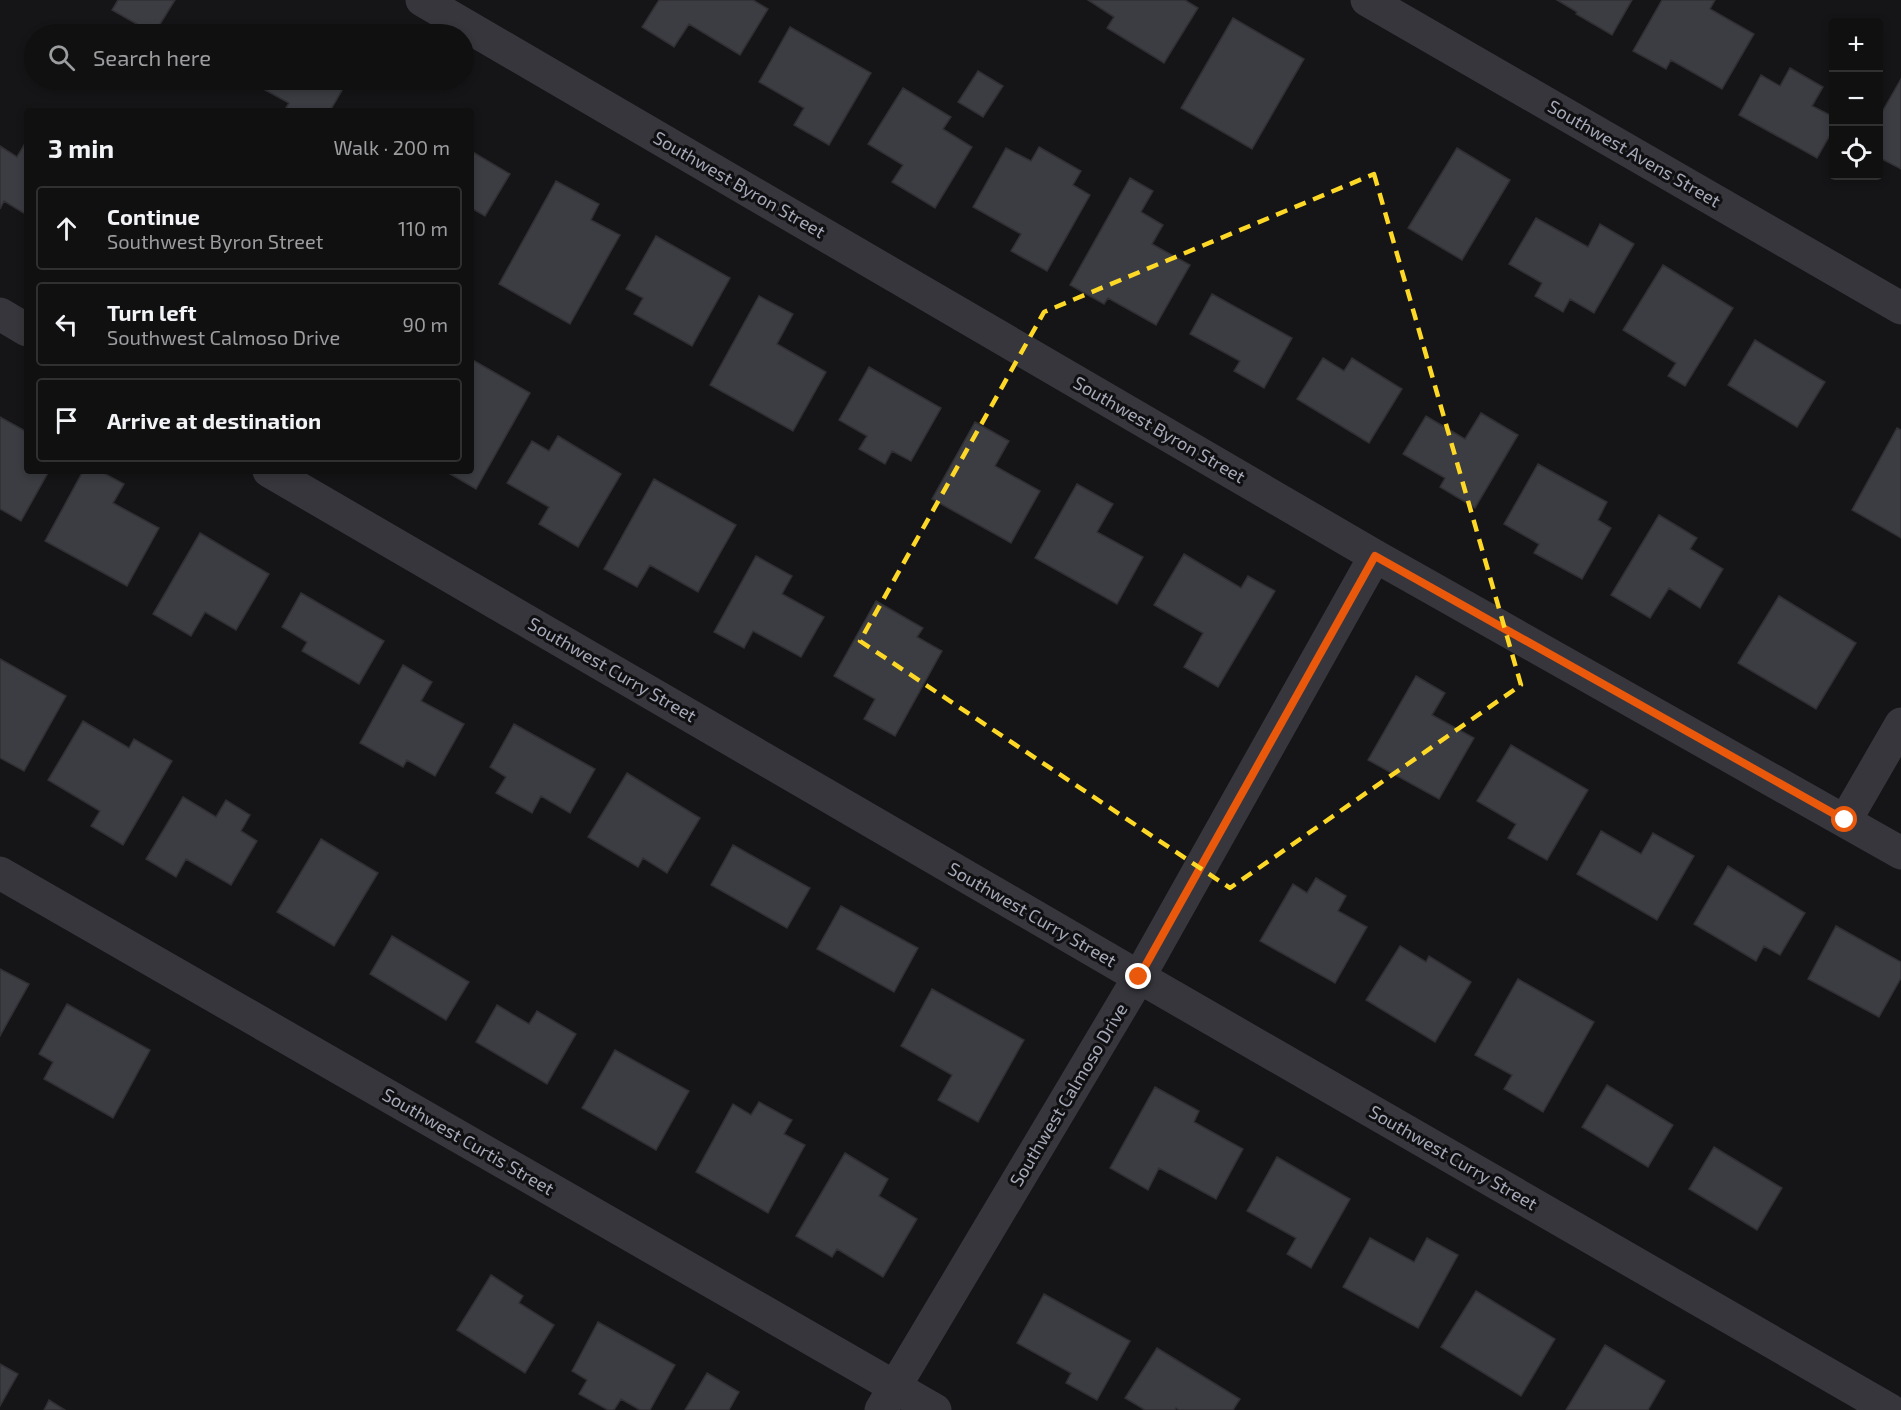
<!DOCTYPE html>
<html lang="en">
<head>
<meta charset="utf-8">
<style>
	:root { --surface:#101011; --page:#19191a; --text:#f1f3f6; --muted:#9c9d9f; --line:#303031 }
	body { margin:0; font-family:"Exo 2",sans-serif; background:var(--page); color:var(--text) }
	.controls { position:absolute; right:18px; top:18px; display:grid; overflow:hidden; border-radius:6px; box-shadow:0 3px 9px #0003 }
	.controls button { width:54px; height:54px; display:grid; place-items:center; padding:0; border:0; border-bottom:2px solid var(--line); background:var(--surface); color:var(--text); font:30px sans-serif }
	.stop { position:absolute; width:18px; height:18px; margin:-14px; border:4px solid #ea580c; border-radius:50%; background:#fff }
	.stop.end { background:#ea580c; border-color:#fff; box-shadow:0 2px 6px #0008 }
	.list { margin:0; padding:0; list-style:none }
	h2 { display:flex; justify-content:space-between; align-items:center; height:78px; margin:0; padding:0 24px; font-size:26px }
	h2 small { font-size:20px; font-weight:400; color:var(--muted) }
	.list li { display:grid; grid-template-columns:39px 1fr auto; gap:18px; align-items:center; box-sizing:border-box; height:84px; margin:0 12px 12px; padding:0 12px; border:2px solid var(--line); border-radius:6px }
	.list b { display:block; font-size:22px; white-space:nowrap }
	.list p { margin:0; font-size:20px; white-space:nowrap; color:var(--muted) }
	.list em { font-size:20px; font-style:normal; color:var(--muted) }
	.icon { flex:none; width:33px; height:33px; fill:none; stroke:currentColor; stroke-width:2; stroke-linecap:round; stroke-linejoin:round }
	.map { position:relative; flex:none; width:1901px; height:1410px; overflow:hidden }
	.search { position:absolute; background:var(--surface); box-shadow:0 3px 9px #0003; left:24px; top:24px; width:450px; height:66px; display:flex; align-items:center; gap:15px; box-sizing:border-box; padding:0 21px; border-radius:33px; color:var(--muted); font-size:22px }
	.panel { position:absolute; background:var(--surface); box-shadow:0 3px 9px #0003; left:24px; top:108px; width:450px; height:366px; border-radius:6px }
	.map>svg:first-child { display:block }
	.building { fill:#3c3d42; stroke:#302f33; stroke-width:1.5 }
	.lines { fill:none; stroke-linecap:round; stroke-linejoin:round }
	.street { stroke:#36363c; stroke-width:33 }
	.route { stroke:#ea580c; stroke-width:8 }
	.marked { fill:none; stroke:#fed826; stroke-width:4.5; stroke-dasharray:12 8; stroke-linejoin:round }
	.labels { text-anchor:middle; stroke-width:6; stroke-linejoin:round; paint-order:stroke }
	.street-label { font-size:18px; fill:#a6a9b8; stroke:#101012 }
</style>
</head>
<body>
<div class="map">
<svg width="1901" height="1410" viewBox="0 0 1901 1410">
	<rect width="100%" height="100%" fill="#151517"/>
	<!-- building -->
	<path class="building" d="M118,0h57l-21,34 -42,-24z
		M659,0h94l15,9 -28,46 -51,-31 -15,23 -32,-20z
		M1088,0h97l13,8 -34,55 -57,-35 7,-11z
		M1557,0h75l-20,35 -36,-21 1,-2z
		M1662,0h53l-5,9 44,25 -32,55 -51,-29 -5,9 -33,-18z
		M1233,18l71,41 -52,90 -71,-41z
		M790,27l81,46 -42,72 -35,-20 10,-17 -45,-26z
		M1790,68l33,19 -11,19 22,11v11l-17,30 -78,-43 22,-40 19,11z
		M978,71l25,15 -20,31 -25,-15z
		M1901,79v90l-23,-12v-38z
		M247,80h101l-18,31h-46l5,-8z
		M903,88l48,29 -8,12 29,18 -37,61 -43,-26 11,-17 -35,-21z
		M24,145l3,2v68l-23,-14 -4,8v-63l17,11z
		M1039,147l42,24 -8,14 17,10 -43,76 -36,-20 10,-17 -48,-27 33,-59 25,13z
		M1457,148l53,32 -48,80 -54,-32z
		M471,151l39,23 -25,42 -14,-8z
		M1130,178l23,13 -12,21 22,13 -11,19 38,21 -34,60 -48,-27 -4,6 -34,-19z
		M556,181l43,23 -8,16 29,15 -50,89 -71,-40z
		M1536,218l52,29 12,-23 34,20 -40,69 -24,-14 -7,13 -28,-16 7,-13 -33,-19z
		M656,236l74,42 -38,68 -58,-32 9,-16 -17,-9z
		M1663,265l70,43 -48,78 -17,-10 8,-13 -53,-33z
		M1212,294l80,44 -28,50 -30,-17 6,-10 -50,-27z
		M759,296l34,18 -16,30 49,28 -33,59 -83,-46z
		M1755,340l70,42 -28,45 -69,-42z
		M1323,358l21,13 8,-13 50,31 -33,54 -72,-44z
		M471,359l59,34 -54,96 -31,-18h26z
		M869,367l72,41 -30,53 -19,-10 -7,13 -26,-15 8,-13 -28,-16z
		M1481,413l37,22 -43,73 -35,-21 5,-9 -42,-24 23,-38 39,23z
		M0,417l27,15v39h22l-28,50 -21,-12z
		M975,422l34,19 -14,25 45,25 -29,52 -79,-44z
		M1897,428l4,2v108l-49,-28z
		M558,436l63,38 -43,73 -39,-23 10,-17 -42,-24 25,-42 17,10z
		M1538,464l69,38 -9,18 13,8 -29,51 -48,-26 5,-9 -35,-20z
		M83,471h17l24,13 -11,19 46,25 -32,58 -82,-45z
		M654,479l82,46 -38,67 -48,-27 -13,22 -33,-18z
		M1077,484l36,20 -16,28 46,25 -26,47 -82,-46z
		M1659,515l38,23 -7,11 33,20 -23,39 -31,-20 -19,30 -39,-23z
		M200,533l69,41 -33,56 -31,-18 -14,24 -38,-22z
		M1184,554l57,34 7,-12 27,15 -57,96 -34,-20 19,-34 -49,-28z
		M756,556l36,20 -10,18 42,23 -23,40 -48,-26 -9,17 -30,-16z
		M301,593l83,48 -25,43 -57,-33 5,-9 -25,-15z
		M1779,596l77,47 -40,66 -78,-46z
		M876,601l47,27 -6,9 25,14 -47,85 -31,-17 11,-20 -41,-23z
		M0,659l66,37 -42,75 -24,-13z
		M403,665l29,17 -11,19 43,23 -29,52 -28,-16 -4,7 -43,-24z
		M1416,676l29,17 -13,22 42,23 -35,61 -71,-39z
		M83,721l46,27 5,-9 38,22 -49,84 -32,-19 9,-15 -52,-31z
		M514,724l81,45 -25,44 -29,-17 -9,17 -36,-20 10,-16 -16,-10z
		M1511,745l77,45 -41,70 -39,-22 8,-14 -39,-23z
		M627,773l73,45 -33,55 -24,-15 -5,9 -50,-30z
		M183,797l33,20 10,-17 24,15 -9,16 16,10 -26,44 -45,-26 -10,18 -30,-18z
		M1601,831l40,23 12,-21 41,23 -37,64 -80,-46z
		M321,839l57,34 -44,73 -57,-34z
		M733,845l77,43 -23,40 -76,-43z
		M1728,866l77,47 -25,42 -16,-9 -8,15 -62,-37z
		M1316,878l30,18 -8,15 29,16 -32,56 -75,-42 33,-57 14,9z
		M841,906l77,42 -24,44 -77,-43z
		M1836,926l65,36v16l-22,39 -71,-38z
		M392,936l77,46 -23,38 -76,-46z
		M1400,946l26,16 3,-6 42,26 -36,60 -69,-42z
		M0,969l29,15 -29,52z
		M1518,979l76,43 -51,90 -39,-23 8,-14 -37,-20z
		M932,989l92,51 -46,82 -40,-22 14,-25 -51,-29z
		M67,1004l83,46 -37,68 -69,-39 9,-17 -14,-8z
		M497,1005l32,19 8,-13 39,23 -29,50 -71,-42z
		M615,1050l74,41 -33,59 -74,-42z
		M1607,1085l66,40 -25,42 -66,-40z
		M1155,1087l44,24 -5,11 49,27 -27,50 -57,-31 -11,22 -38,-22z
		M759,1102l33,18 -8,14 21,11 -37,68 -72,-41 37,-68 18,11z
		M1714,1147l68,41 -25,42 -68,-41z
		M845,1153l43,26 -9,17 38,23 -34,58 -46,-28 -5,8 -36,-21z
		M1277,1157l73,42 -39,69 -24,-14 9,-16 -49,-27z
		M1370,1238l44,24 13,-24 31,17 -40,73 -75,-41z
		M491,1275l32,21 -4,7 35,22 -29,48 -68,-43z
		M1476,1291l79,48 -34,57 -80,-49z
		M1044,1294l86,47 -33,59 -31,-17 5,-10 -54,-30z
		M598,1322l77,43 -25,45h-10l-19,-11 -7,11h-6l-29,-16 8,-14 -15,-9z
		M1605,1345l60,36 -17,29h-82z
		M1157,1348l83,51 -7,11h-54l-3,-2 -1,2h-30l-20,-12z
		M0,1364l18,10 -18,32z
		M707,1373l32,19 -10,18h-44z
		M49,1400l16,10h-21z"/>
	<g class="lines">
		<!-- street -->
		<path class="street" d="M422,0l953,556 526,297
			M1367,0l534,308
			M0,314l27,16
			M269,471l870,506 751,433
			M1845,821l56,-97
			M0,873l935,537
			M881,1410l258,-433 236,-421"/>
	</g>
	<g class="lines">
		<!-- route -->
		<path class="route" d="M1139,977l236,-421 470,264"/>
	</g>
	<!-- marked area -->
	<path class="marked" d="M1374,174l147,511 -291,203 -370,-247 184,-329z"/>
	<g class="labels">
		<!-- street labels -->
		<g class="street-label">
			<text transform="translate(1634 154) rotate(30)" y="6">Southwest Avens Street</text>
			<text transform="translate(739 185) rotate(30)" y="6">Southwest Byron Street</text>
			<text transform="translate(1159 430) rotate(30)" y="6">Southwest Byron Street</text>
			<text transform="translate(612 670) rotate(30)" y="6">Southwest Curry Street</text>
			<text transform="translate(1032 915) rotate(30)" y="6">Southwest Curry Street</text>
			<text transform="translate(1069 1095) rotate(-59)" y="6">Southwest Calmoso Drive</text>
			<text transform="translate(468 1142) rotate(30)" y="6">Southwest Curtis Street</text>
			<text transform="translate(1453 1158) rotate(30)" y="6">Southwest Curry Street</text>
		</g>
	</g>
</svg>
<div class="controls">
<button>+</button>
<button>−</button>
<button><svg class="icon" aria-label="locate" viewBox="0 0 24 24"><circle cx="12" cy="12" r="6"/><path d="M12 2v4M12 18v4M2 12h4M18 12h4"/></svg></button>
</div>
<div class="stop" style="left:1845px;top:820px"></div>
<div class="stop end" style="left:1139px;top:977px"></div>
<div class="search"><svg class="icon" aria-label="search" viewBox="0 0 24 24"><circle cx="10" cy="10" r="6"/><path d="M15 15l6 6"/></svg>Search here</div>
<section class="panel">
<h2>3 min<small>Walk · 200 m</small></h2>
<ul class="list">
<li><svg class="icon" aria-label="ahead" viewBox="0 0 24 24"><path d="M12 20V5M6 11l6-6 6 6"/></svg><div><b>Continue</b><p>Southwest Byron Street</p></div><em>110 m</em></li>
<li><svg class="icon" aria-label="left" viewBox="0 0 24 24"><path d="M17 20v-9H6M10 6l-5 5 5 5"/></svg><div><b>Turn left</b><p>Southwest Calmoso Drive</p></div><em>90 m</em></li>
<li><svg class="icon" aria-label="arrive" viewBox="0 0 24 24"><path d="M6 21V4h12l-3 4 3 4H6"/></svg><div><b>Arrive at destination</b></div></li>
</ul>
</section>
</div>
</body>
</html>
